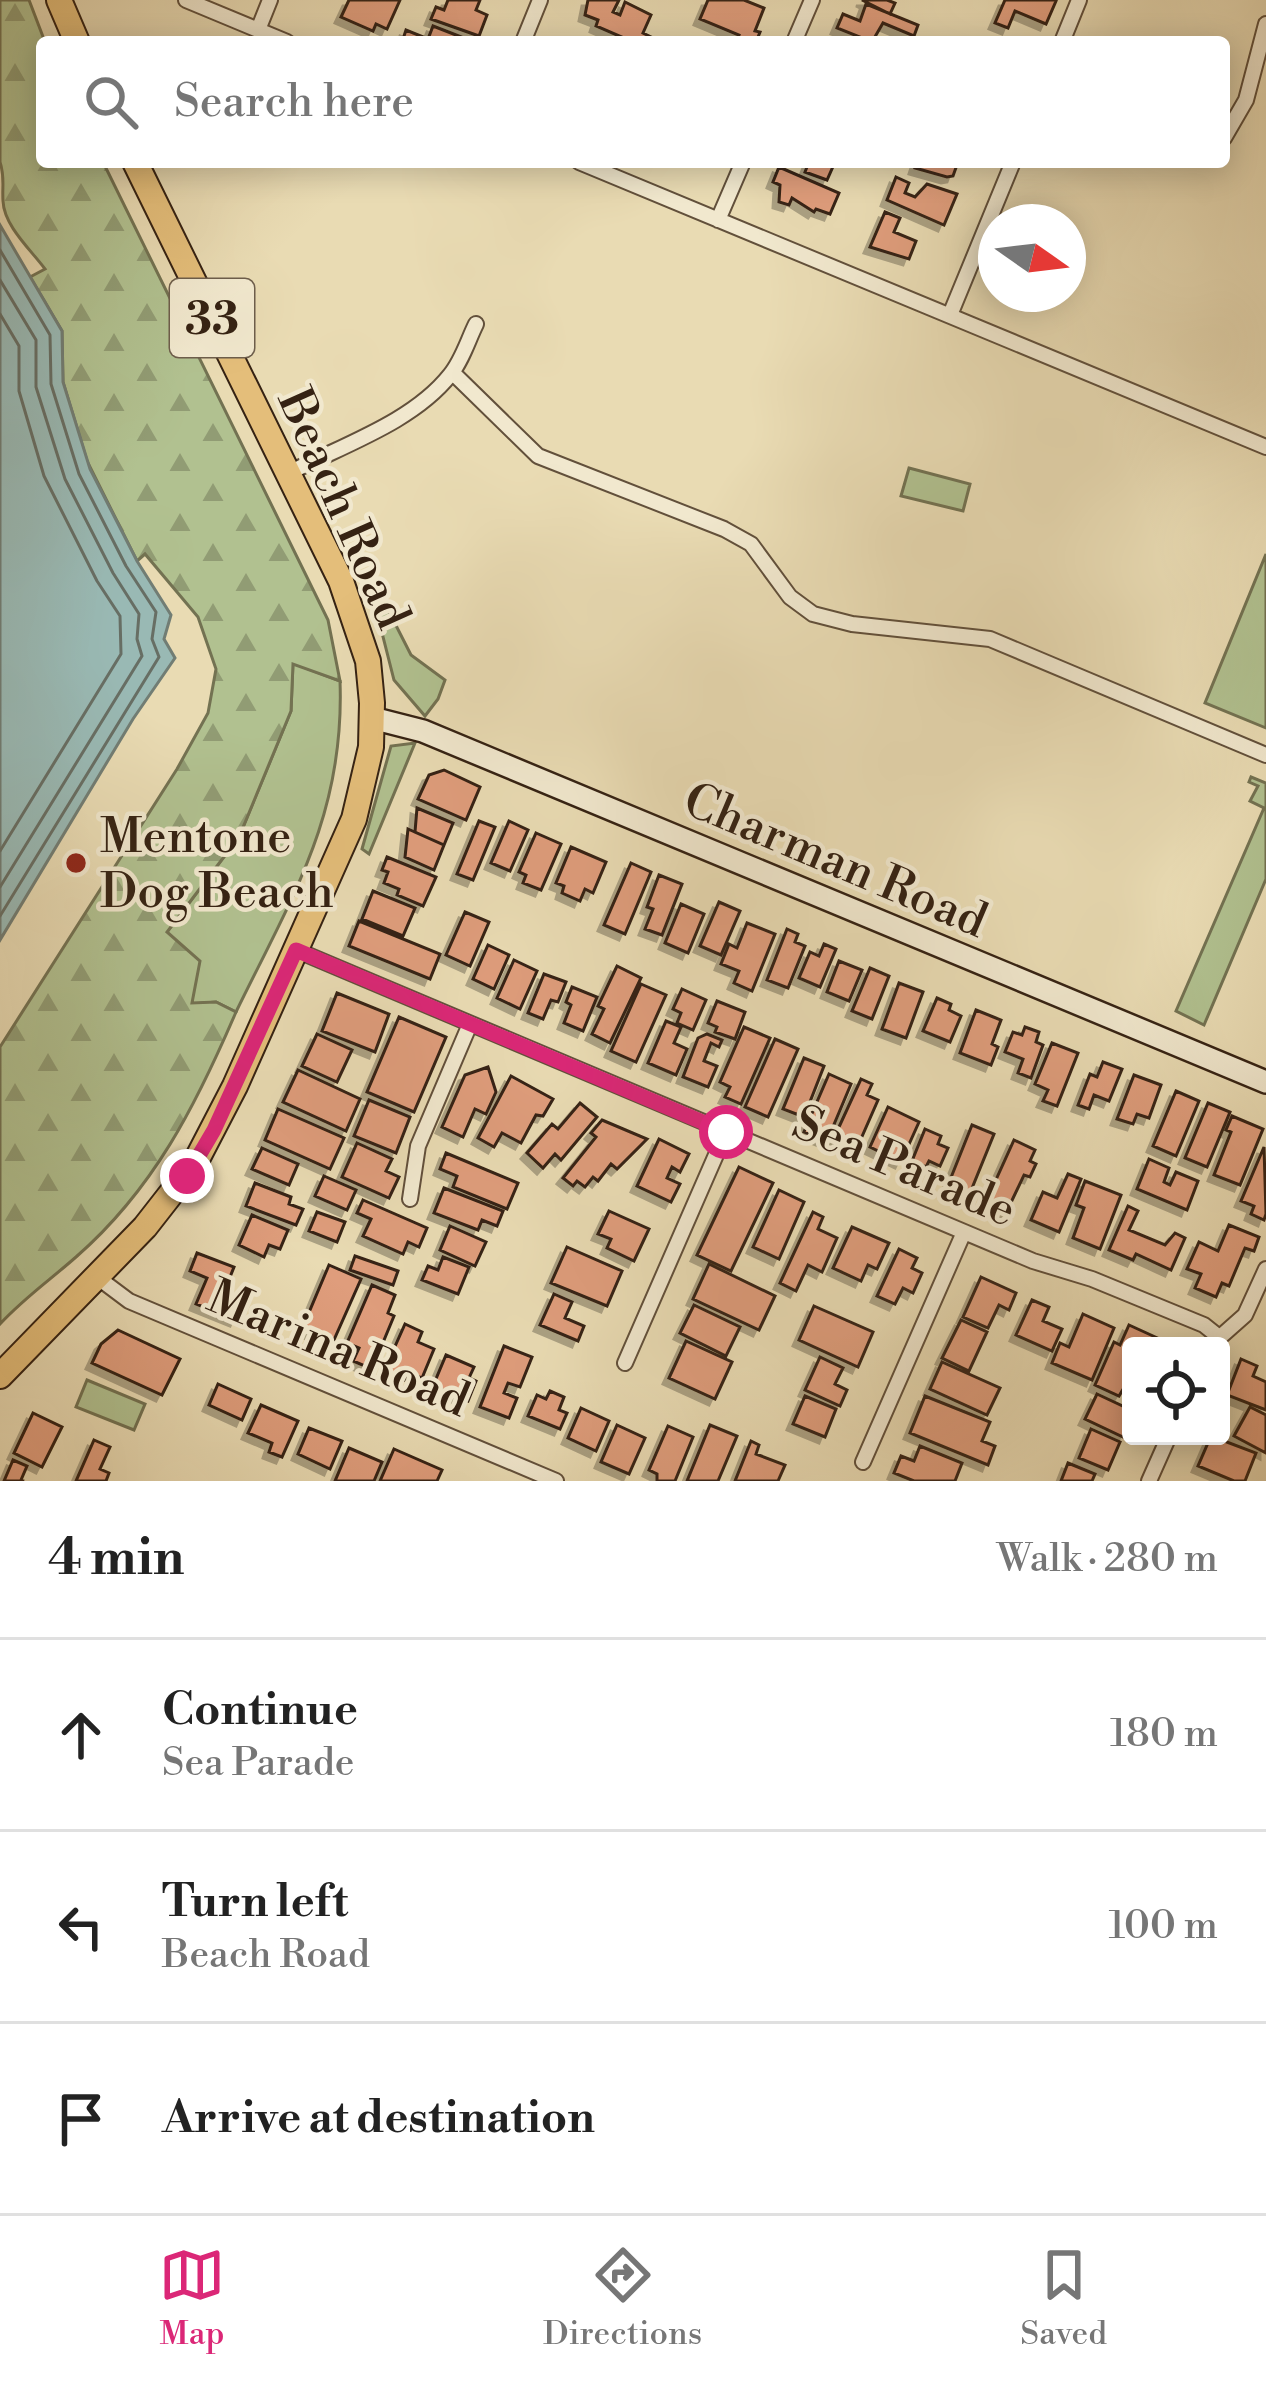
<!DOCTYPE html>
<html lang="en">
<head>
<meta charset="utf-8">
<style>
	:root { --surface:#fff; --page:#f6f6f6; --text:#222; --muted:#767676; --line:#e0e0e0; --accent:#db2777 }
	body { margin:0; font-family:"Libre Bodoni",serif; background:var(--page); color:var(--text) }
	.controls { position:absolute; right:36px; bottom:36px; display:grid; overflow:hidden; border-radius:12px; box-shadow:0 6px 30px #0003 }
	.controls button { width:108px; height:108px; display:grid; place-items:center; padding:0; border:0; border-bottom:3px solid var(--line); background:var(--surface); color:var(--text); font:60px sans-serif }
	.compass { position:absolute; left:978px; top:204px; width:108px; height:108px; border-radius:50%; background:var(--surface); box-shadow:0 6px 30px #0003; rotate:104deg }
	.stop { position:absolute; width:36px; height:36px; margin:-27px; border:9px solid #db2777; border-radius:50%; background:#fff }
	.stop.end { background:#db2777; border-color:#fff; box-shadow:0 3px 12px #0008 }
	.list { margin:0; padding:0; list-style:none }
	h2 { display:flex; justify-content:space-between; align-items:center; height:156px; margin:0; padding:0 48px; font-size:51px }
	h2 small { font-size:39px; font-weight:400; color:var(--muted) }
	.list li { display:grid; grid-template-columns:78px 1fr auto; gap:36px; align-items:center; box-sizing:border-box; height:192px; padding:0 48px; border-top:3px solid var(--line) }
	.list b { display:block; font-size:45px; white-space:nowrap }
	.list p { margin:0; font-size:39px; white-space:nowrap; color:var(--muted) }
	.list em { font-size:39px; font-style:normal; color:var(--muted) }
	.icon { flex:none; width:66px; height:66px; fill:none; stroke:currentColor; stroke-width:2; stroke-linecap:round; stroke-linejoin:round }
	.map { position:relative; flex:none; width:1266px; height:1481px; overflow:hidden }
	.search { position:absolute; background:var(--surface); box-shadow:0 6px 30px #0003; left:36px; right:36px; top:36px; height:132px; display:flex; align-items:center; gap:30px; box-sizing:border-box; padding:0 42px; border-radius:12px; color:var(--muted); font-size:45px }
	.sheet { height:732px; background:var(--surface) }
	nav { display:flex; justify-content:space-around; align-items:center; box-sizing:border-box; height:168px; border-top:3px solid var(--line); background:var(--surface); font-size:33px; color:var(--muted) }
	nav a { display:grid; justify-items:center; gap:6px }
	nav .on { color:var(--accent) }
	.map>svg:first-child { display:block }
	.green { fill:#b1c190; stroke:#737252; stroke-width:3 }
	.forest { fill:url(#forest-firs); stroke:#737252; stroke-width:3 }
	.water { fill:#99b9b4; stroke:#717d74; stroke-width:3 }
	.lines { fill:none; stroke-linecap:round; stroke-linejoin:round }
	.shore { stroke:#676e64; stroke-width:3 }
	.building { fill:#df9d7b; stroke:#352213; stroke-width:3; filter:url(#shadow) }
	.street-casing { stroke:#62503b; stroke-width:18 }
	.secondary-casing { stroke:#352213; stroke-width:26 }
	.primary-casing { stroke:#352213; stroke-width:28 }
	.street { stroke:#f1e8ce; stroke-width:14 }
	.secondary { stroke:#f1e8ce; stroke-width:21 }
	.primary { stroke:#e4be7a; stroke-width:24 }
	.route { stroke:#db2777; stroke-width:15 }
	.poi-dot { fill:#8f2418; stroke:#f1e8ce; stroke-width:4.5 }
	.labels { text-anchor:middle; stroke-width:9; stroke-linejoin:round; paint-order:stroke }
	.shield { fill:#f1e8ce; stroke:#6d5d4b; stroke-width:3 }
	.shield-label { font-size:45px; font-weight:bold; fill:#352213 }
	.street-label { font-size:48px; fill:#352213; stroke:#f1e8ce }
	.poi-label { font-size:48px; fill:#352213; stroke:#f1e8ce; text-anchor:start }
</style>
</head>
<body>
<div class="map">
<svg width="1266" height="1481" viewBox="0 0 1266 1481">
	<defs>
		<pattern id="forest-firs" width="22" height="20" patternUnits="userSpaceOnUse" patternTransform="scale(3)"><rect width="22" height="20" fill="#b1c190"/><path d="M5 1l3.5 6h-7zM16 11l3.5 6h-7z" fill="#919c74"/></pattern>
		<filter id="shadow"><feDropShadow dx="-6" dy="6" stdDeviation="0" flood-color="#0004"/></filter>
	</defs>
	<rect width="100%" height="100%" fill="#e9dbb3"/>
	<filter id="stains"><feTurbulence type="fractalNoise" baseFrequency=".00167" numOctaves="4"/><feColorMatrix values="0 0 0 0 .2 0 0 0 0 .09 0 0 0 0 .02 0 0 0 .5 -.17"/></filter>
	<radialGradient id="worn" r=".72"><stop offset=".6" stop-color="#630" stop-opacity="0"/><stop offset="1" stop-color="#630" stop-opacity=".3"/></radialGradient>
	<!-- green -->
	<path class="green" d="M909,468l61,16 -7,27 -62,-15z
		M1266,554v174l-61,-25z
		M382,598l29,57 34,25 -7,19 -13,17 -31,-36 -15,-59 -8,-17z
		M293,663l47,18c5,133 -48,216 -104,331l-20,-10 -24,2 -25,-72 72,-95 52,-126z
		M415,743l-46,111 -7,-5 29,-103z
		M1251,777l15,6v96l-62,146 -28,-14 88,-203 -14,-7 8,-15 -9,-4z
		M87,1380l58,24 -11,26 -58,-23z"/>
	<!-- forest -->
	<path class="forest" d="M0,0h29l16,42 -3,120h61l225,458 12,61 -47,-17 -2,47 -52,126 -72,95 33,29 -8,42 24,-1 20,10c-40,93 -82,177 -160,245 -26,23 -52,41 -76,67v-277l177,-278 31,-56 8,-44 -18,-52 -53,-63 -8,7 -50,-100 -24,-79 -1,-51 -32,-54 15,-8c-14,-19 -41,-43 -42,-68 -1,-15 2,-24 -3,-39z"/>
	<!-- water -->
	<path class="water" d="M0,225l62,106 1,51 27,87 47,92 34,54 -7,24 11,19 -42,61 -133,221z"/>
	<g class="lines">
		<!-- shore -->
		<path class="shore" d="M0,250l50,85 1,49 28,90 47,92 30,46 -4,27 7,18 -159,259
			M0,280l36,60v47l29,92 48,94 26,41 -2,25 5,17 -142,231
			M0,314l19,32v45l25,85 53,105 23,35 1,38 -121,197"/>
	</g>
	<!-- building -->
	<path class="building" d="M349,0h51l-13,29 -11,-5 -3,7 -32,-14z
		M448,0h32l-4,10 11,5 -8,21 -48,-17 5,-12 8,3z
		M588,0h31l-6,12 7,3 5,-13 26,13 -8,18 8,4 -2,5h-16l-37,-16 2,-6 -13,-5z
		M708,0h36l20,8 -9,23 5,1 -4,10h-20l3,-7 -39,-16z
		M862,0h25l8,3 -5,11z
		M1005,0h49l2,1 -10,23 -31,-13 -7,17 -13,-5z
		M866,4l52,21 -4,11 -31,-13 -11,19 -35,-14 6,-14 17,7z
		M433,26l41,16h-72l4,-12 22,9z
		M809,162h26l-8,18 -22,-8z
		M917,162h41l-5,14 -6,1 -32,-9z
		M779,167l60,26 -9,21 -14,-5 -2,3 -22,-14 -3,7 -10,-3 1,-17 -7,-3z
		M896,177l13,6 -4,10 10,4 12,-13 30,10 -13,31 -57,-25z
		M885,212l15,6 -6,14 22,9 -7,18 -39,-12z
		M444,770l36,17 -14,33 -48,-21 11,-24z
		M417,808l36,15 -9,22 -29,-13z
		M479,821l16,6 -22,53 -16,-6z
		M509,821l19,9 -18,41 -19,-8z
		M408,829l36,16 -10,25 -29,-13z
		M536,833l25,11 -20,46 -18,-7 3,-8 -7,-3z
		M571,847l35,15 -13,31 -8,-4 -5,12 -18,-8 2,-7 -8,-3z
		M387,857l49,20 -13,29 -26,-11 2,-6 -15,-6 4,-11 -6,-2z
		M631,863l20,9 -26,62 -21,-9z
		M659,875l23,9 -20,51 -17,-6 8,-20 -6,-2z
		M373,891l42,17 -12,28 -41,-17z
		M719,902l21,9 -19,44 -21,-9z
		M681,904l23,10 -16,39 -23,-10z
		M465,912l24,10 -19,44 -24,-11z
		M359,921l81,33 -10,25 -81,-33z
		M747,923l28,11 -23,57 -18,-8 5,-12 -18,-7 8,-20 8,4z
		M787,929l11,5 -3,8 10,4 -17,42 -21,-8z
		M824,944l12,5 -16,38 -21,-9 11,-26 9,4z
		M488,945l21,10 -15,34 -21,-10z
		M514,960l23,11 -17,38 -23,-11z
		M839,961l23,9 -13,31 -22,-9z
		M617,966l24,12 -31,65 -18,-9 12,-25 -6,-3z
		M870,968l19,8 -17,43 -20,-8z
		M544,974l22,8 -8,20 -7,-2 -8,19 -15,-6z
		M899,983l24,9 -17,46 -24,-9z
		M641,984l25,11 -30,67 -25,-11z
		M572,987l25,10 -14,34 -19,-8 7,-18 -5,-3z
		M682,989l24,11 -13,30 -16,-7 4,-10 -8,-4z
		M337,993l52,21 -14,38 -53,-21z
		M937,998l14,6 -2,6 12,6 -11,26 -27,-11z
		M717,1001l28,11 -10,27 -20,-7 2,-5 -9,-4z
		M976,1010l25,10 -9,24 6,3 -7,18 -31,-12z
		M399,1017l47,20 -32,75 -47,-20z
		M666,1021l15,6 -7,16 13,6 -11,26 -28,-12z
		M744,1027l26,11 -29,66 -16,-7 5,-10 -10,-5z
		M1025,1027l14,5 -3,10 7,3 -12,33 -13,-5 5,-14 -18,-7 8,-20 9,3z
		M317,1034l35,16 -15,32 -35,-16z
		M707,1034l15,6 -3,7 -8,-4 -7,18 13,5 -9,21 -25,-10 15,-39z
		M775,1039l23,10 -30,68 -23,-10z
		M1052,1043l26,10 -21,53 -14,-5 5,-11 -13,-6z
		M804,1058l20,8 -20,51 -21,-8z
		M1103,1062l19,7 -13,32 -15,-6 -5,14 -11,-4 12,-31 7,3z
		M488,1067l8,25 -10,22 -11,-5 -12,28 -21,-10 23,-52z
		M298,1070l62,29 -14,32 -63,-29z
		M829,1074l22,10 -24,57 -23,-9z
		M1134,1075l27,10 -12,33 -12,-4 -4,10 -16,-5z
		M511,1076l42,23 -10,17 -7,-1 -15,28 -19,-10 -8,14 -16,-9z
		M861,1079l11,5 -5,11 11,5 -18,41 -11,-5 -4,9 -12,-5z
		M1176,1091l23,10 -23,55 -23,-10z
		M369,1100l41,17 -14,36 -42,-17z
		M580,1103l17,14 -36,43 -6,-6 -12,14 -16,-15 25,-29 6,5z
		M1208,1103l22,9 -23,55 -22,-9z
		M888,1107l31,15 -18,40 -31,-15z
		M278,1109l66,29 -14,31 -65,-29z
		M1232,1116l31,13 -23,56 -26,-10 17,-43 -5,-2z
		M602,1120l45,19 -30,30 -6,-5 -13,17 -5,-4 -8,10 -8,-6 -4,5 -10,-8 33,-41 -5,-4z
		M972,1125l22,9 -24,59 -22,-8z
		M925,1129l16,7 -3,8 10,4 -8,18 -11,-5 -3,6 -14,-6z
		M659,1139l30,15 -9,18 -8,-5 -5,11 13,6 -9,18 -34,-16z
		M1014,1140l21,10 -5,11 6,3 -6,13 -6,-2 -18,38 -21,-9z
		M357,1143l35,16 -6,12 13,6 -10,21 -47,-21z
		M1264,1147l2,67 -2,6 -13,-6 3,-8 -13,-5z
		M262,1148l36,16 -9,21 -37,-16z
		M446,1153l72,30 -11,26 -54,-22 4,-11 -17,-7z
		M1149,1159l20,9 -5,14 6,3 6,-13 22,9 -11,29 -50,-21z
		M739,1167l34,16 -42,88 -34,-16z
		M1068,1174l13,5 -22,53 -28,-12 12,-28 14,6z
		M324,1176l32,14 -9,20 -32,-14z
		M1085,1181l36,14 -21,54 -27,-11 11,-30 -8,-3z
		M255,1183l36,14 -2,7 14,5 -7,16 -50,-19z
		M444,1188l59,23 -6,15 -15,-6 -4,10 -44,-17z
		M779,1190l25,12 -25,57 -26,-12z
		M363,1200l64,28 -8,19 -11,-5 -5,12 -40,-18 8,-17 -14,-6z
		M1128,1206l10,5 -9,19 36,15 10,-12 10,5 -14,32 -35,-16 -3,6 -24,-10z
		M609,1211l40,18 -15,32 -27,-13 4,-9 -13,-5z
		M317,1212l28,10 -8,20 -28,-11z
		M813,1212l10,5 -5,12 19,9 -15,34 -14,-7 -12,26 -16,-8z
		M252,1215l36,15 -8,19 -11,-4 -5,12 -25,-12z
		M1229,1225l30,12 -5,14 -9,-3 -16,38 -7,-3 -6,14 -21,-9 6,-14 -14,-5 12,-27 19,9z
		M450,1226l36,16 -11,24 -35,-16z
		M852,1227l37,16 -12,26 -9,-4 -7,16 -28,-13z
		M567,1247l55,24 -15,35 -56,-23z
		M899,1249l18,9 -5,10 10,5 -9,20 -10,-5 -8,16 -18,-8z
		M197,1253l37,14 -10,25 20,9 -8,19 -40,-16 11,-26 -17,-7z
		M355,1256l43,15 -5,14 -43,-15z
		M443,1257l26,10 -11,27 -36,-14 6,-14 10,4z
		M709,1264l66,32 -16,34 -66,-31z
		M329,1265l32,14 -28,63 -31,-13z
		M981,1277l35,16 -7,17 -10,-5 -11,23 -25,-11z
		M372,1285l23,10 -7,18 6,3 -22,53 -19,-8 6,-13 -12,-5z
		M554,1294l18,8 -7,16 19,8 -6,15 -38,-16z
		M1032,1300l17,7 -6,14 19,8 -10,22 -36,-16z
		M694,1305l46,22 -14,29 -46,-23z
		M814,1306l59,26 -15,35 -59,-27z
		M1083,1314l31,14 -22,52 -40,-17 8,-20 9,4z
		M961,1320l26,12 -18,39 -27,-13z
		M405,1324l17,8 -4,10 16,7 -12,29 -15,-7 -3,9 -20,-9z
		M1129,1325l46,21h-44v30l-12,20 -24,-11 19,-43 6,3z
		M118,1330l62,29 -18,36 -70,-32 9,-19z
		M686,1341l46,21 -17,37 -46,-21z
		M504,1346l28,11 -12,30 -12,-4 -4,10 13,5 -8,20 -29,-11z
		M446,1355l28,12 -5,11 7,3 -8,20 -35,-15z
		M820,1357l23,11 -8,16 12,6 -7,16 -35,-16z
		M1241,1359l16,7 -4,10 13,6v28l-39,-15z
		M942,1362l58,26 -13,27 -57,-26z
		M218,1384l33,15 -9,21 -33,-15z
		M550,1391l14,6 -5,13 8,3 -7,16 -32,-13 9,-21 9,4z
		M1097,1394l34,16v11l-8,16 -38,-18z
		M805,1396l31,13 -11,28 -32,-13z
		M925,1396l65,26 -8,19 13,5 -7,19 -78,-32z
		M261,1405l37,16 -16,36 -13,-5 3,-9 -24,-10z
		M1250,1407l16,8v38l-32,-17z
		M581,1408l28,13 -13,30 -28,-13z
		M33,1413l29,14 -20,40 -28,-14z
		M617,1425l28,13 -16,36 -28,-12z
		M710,1425l27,11 -19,45h-31z
		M668,1426l25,11 -18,44h-18v-7l-8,-4z
		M309,1428l33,13 -12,28 -32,-15z
		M1091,1429l29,13 -12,28 -29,-12z
		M1211,1436l45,17 -11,28h-11l-36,-15z
		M94,1440l16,7 -10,22 9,4 -3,8h-30z
		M751,1441l8,4 -3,9 29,11 -7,16h-43z
		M920,1446l42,17 -7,18h-41l-20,-8 7,-17 13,5z
		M349,1448l33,14 -8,19h-39z
		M394,1449l48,21 -5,11h-57z
		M13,1460l14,6 -6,14 3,1h-20z
		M1068,1463l27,11 -3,7h-31z"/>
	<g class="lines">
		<defs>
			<path id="street" d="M186,0l101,42
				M258,30l12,-30
				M523,42l17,-42
				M794,42l18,-42
				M1062,42l17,-42
				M1224,138l22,-38 20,-76
				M579,162l687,285
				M718,220l25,-58
				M950,315l63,-153
				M453,373l85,83 186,73 27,15 39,53 23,17 39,10 138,15 276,116
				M287,474c53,-28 125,-51 163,-99 12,-14 18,-35 26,-51
				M296,950l737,311 59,18 112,46 15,12
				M410,1199l8,-53 52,-122
				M97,1277l32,24 427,180
				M1210,1346l35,-31 21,-46
				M625,1363l101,-231
				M863,1462l101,-230
				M1149,1481l20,-45"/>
			<path id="secondary" d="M372,718l51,13 843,351"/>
			<path id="primary" d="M59,0l18,42
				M0,1376l145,-149 50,-64 40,-77 119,-267 17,-72 1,-44 -4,-42 -27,-80 -206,-419"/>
		</defs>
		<!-- street casing -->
		<use href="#street" class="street-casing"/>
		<!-- secondary casing -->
		<use href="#secondary" class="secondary-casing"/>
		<!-- primary casing -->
		<use href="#primary" class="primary-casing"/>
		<!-- street -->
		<use href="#street" class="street"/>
		<!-- secondary -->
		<use href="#secondary" class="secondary"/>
		<!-- primary -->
		<use href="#primary" class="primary"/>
	</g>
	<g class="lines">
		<!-- route -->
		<path class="route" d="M187,1176l27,-46 82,-180 430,182"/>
	</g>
	<!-- markers -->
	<circle class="poi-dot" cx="76" cy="863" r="12"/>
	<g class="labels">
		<!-- shield labels -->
		<rect class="shield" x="170" y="279" width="84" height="78" rx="9"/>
		<g class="shield-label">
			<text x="212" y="334">33</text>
		</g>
		<!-- street labels -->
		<g class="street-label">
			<text transform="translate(345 508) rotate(66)" y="17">Beach Road</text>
			<text transform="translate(836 859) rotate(23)" y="17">Charman Road</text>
			<text transform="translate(905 1165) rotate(23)" y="17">Sea Parade</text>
			<text transform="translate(339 1347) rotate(23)" y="17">Marina Road</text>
		</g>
		<!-- poi labels -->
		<g class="poi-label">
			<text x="100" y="852">Mentone<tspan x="100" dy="55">Dog Beach</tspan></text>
		</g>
	</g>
	<rect width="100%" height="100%" filter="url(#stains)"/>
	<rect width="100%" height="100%" fill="url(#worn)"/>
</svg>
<div class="controls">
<button><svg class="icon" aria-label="locate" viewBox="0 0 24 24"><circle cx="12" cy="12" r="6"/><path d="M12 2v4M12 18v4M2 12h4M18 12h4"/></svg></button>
</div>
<svg class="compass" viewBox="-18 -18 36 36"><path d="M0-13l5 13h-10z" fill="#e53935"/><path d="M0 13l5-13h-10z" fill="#767676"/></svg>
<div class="stop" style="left:726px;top:1132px"></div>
<div class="stop end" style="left:187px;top:1176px"></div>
<div class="search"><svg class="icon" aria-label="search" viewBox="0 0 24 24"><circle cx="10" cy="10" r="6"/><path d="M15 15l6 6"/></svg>Search here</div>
</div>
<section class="sheet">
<h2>4 min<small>Walk · 280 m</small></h2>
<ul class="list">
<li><svg class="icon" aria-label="ahead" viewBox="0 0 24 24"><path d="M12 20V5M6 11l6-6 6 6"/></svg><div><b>Continue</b><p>Sea Parade</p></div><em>180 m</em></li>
<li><svg class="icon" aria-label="left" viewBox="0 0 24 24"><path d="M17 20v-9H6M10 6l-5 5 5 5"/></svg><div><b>Turn left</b><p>Beach Road</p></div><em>100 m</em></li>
<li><svg class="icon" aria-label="arrive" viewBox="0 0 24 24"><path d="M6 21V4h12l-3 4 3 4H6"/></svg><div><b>Arrive at destination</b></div></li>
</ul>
</section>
<nav>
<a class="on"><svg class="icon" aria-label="map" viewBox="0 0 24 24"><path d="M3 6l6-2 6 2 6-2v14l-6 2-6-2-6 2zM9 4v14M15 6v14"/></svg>Map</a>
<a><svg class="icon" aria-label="directions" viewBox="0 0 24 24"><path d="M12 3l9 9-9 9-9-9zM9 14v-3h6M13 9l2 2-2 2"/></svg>Directions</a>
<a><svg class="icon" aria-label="saved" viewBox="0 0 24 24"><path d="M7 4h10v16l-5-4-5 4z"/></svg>Saved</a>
</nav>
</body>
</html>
